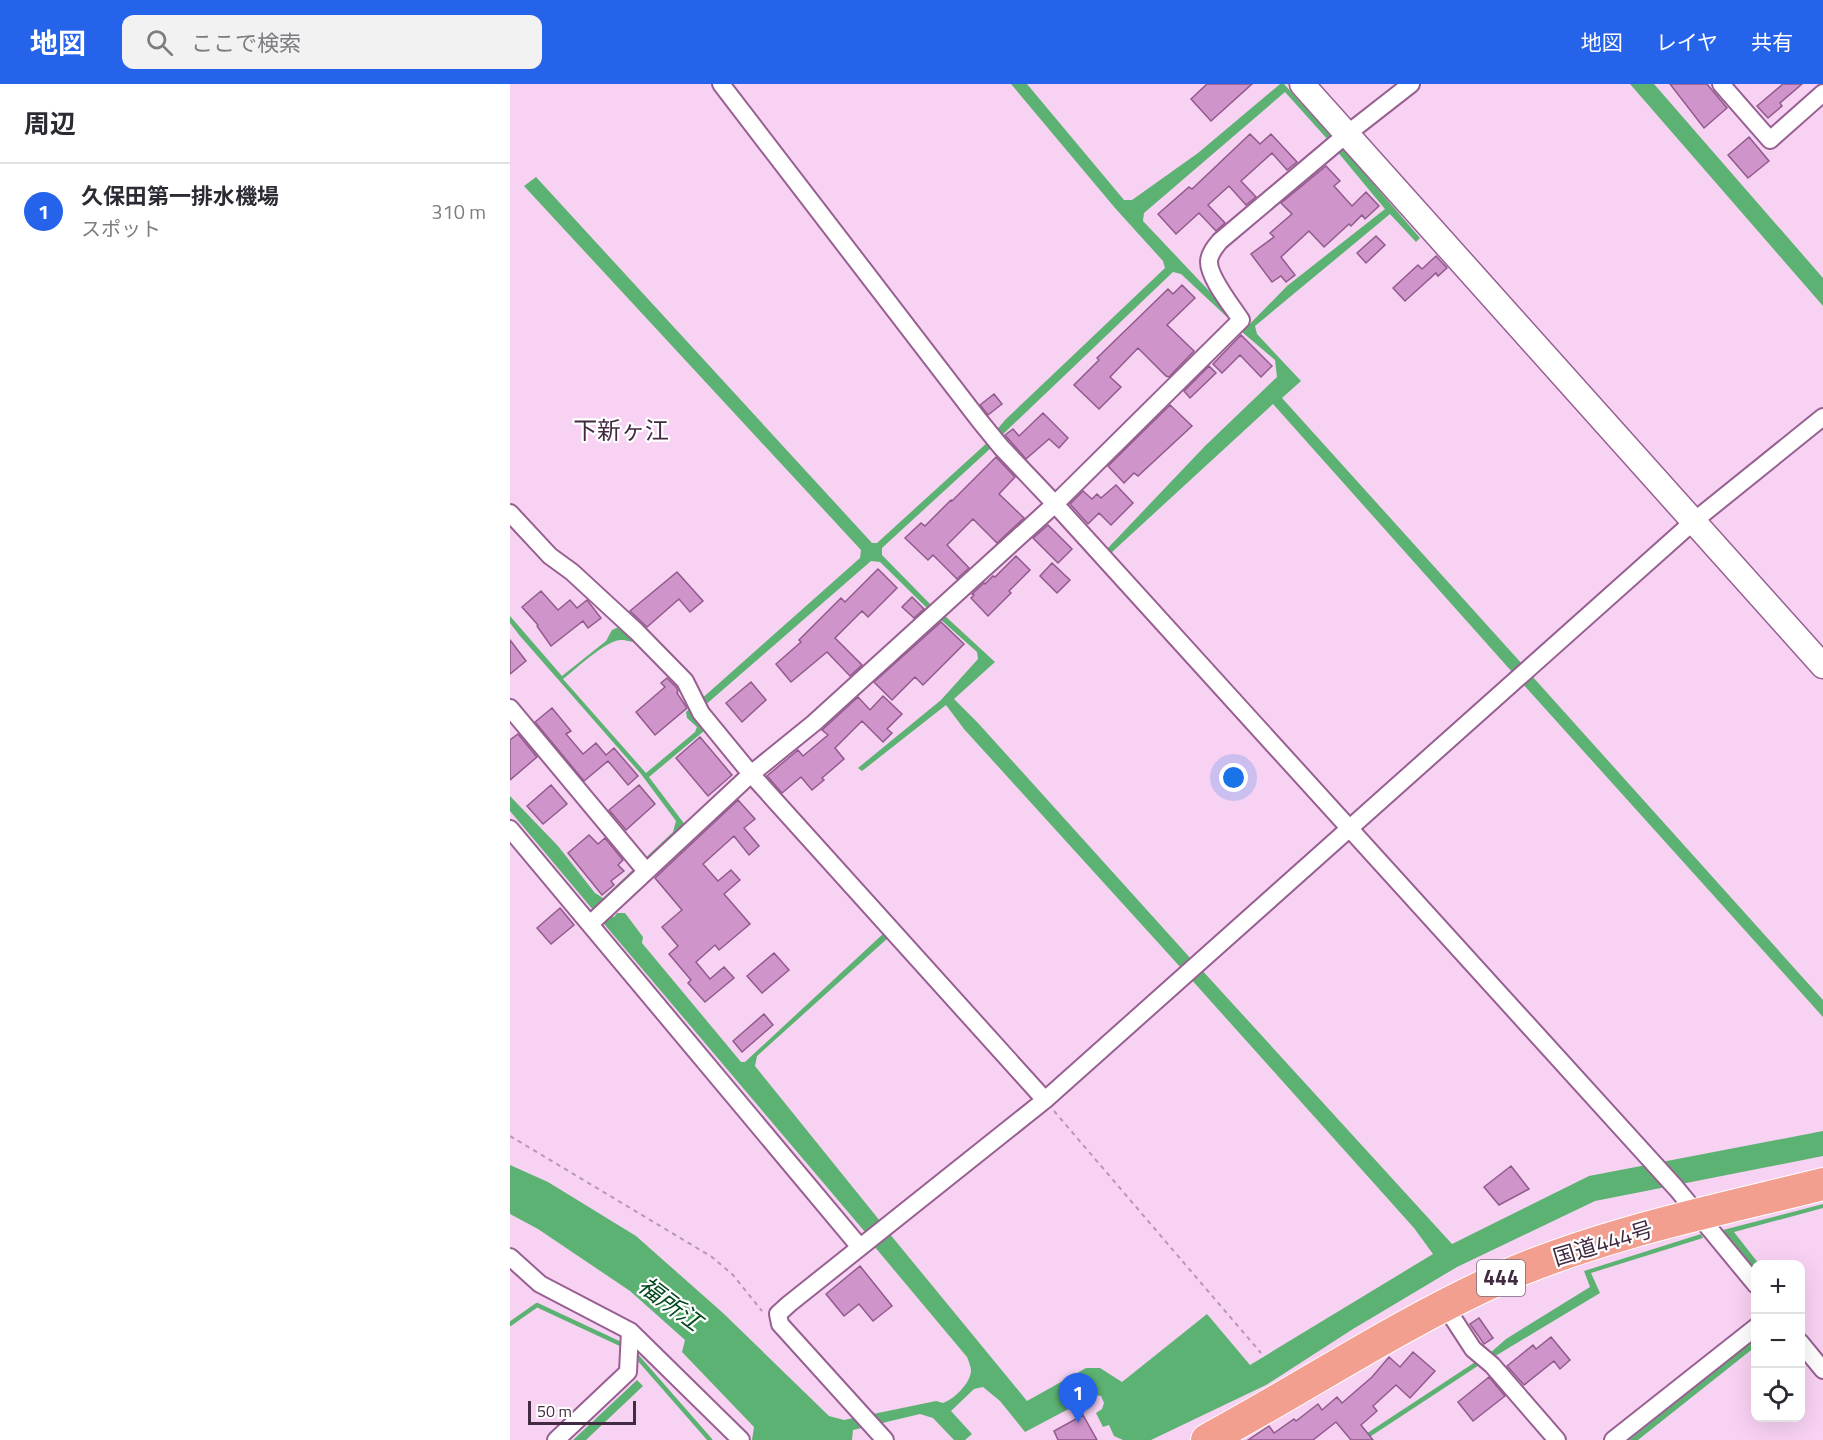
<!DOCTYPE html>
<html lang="ja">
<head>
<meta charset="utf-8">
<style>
	:root { --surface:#fff; --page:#f2f2f3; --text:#2b2b33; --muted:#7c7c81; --line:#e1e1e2; --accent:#2563eb }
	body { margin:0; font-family:"Titillium Web","Noto Sans JP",sans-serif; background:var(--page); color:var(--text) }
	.controls { position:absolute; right:18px; bottom:18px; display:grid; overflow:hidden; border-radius:12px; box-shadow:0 6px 24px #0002 }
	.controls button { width:54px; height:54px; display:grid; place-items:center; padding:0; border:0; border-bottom:2px solid var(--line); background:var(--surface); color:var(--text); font:30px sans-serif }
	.scale { position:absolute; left:18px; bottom:15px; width:108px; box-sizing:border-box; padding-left:6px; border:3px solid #422a40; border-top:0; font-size:16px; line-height:21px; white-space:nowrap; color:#422a40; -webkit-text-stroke:4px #fff; paint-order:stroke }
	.you { position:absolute; left:724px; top:694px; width:21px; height:21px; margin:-15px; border:4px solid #fff; border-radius:50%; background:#1a73e8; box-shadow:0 0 0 9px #1a73e833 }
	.badge { display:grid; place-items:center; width:39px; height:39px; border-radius:50%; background:var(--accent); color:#fff; font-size:20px; font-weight:700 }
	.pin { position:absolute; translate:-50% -50px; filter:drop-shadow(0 2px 3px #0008) }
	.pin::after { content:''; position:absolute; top:32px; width:21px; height:18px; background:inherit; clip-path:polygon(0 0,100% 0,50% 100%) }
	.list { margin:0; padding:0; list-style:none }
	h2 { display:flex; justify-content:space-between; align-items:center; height:78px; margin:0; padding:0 24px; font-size:26px }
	h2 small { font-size:20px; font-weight:400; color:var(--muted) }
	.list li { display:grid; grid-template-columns:39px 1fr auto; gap:18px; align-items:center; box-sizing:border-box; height:96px; padding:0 24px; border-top:2px solid var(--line) }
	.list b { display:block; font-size:22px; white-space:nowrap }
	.list p { margin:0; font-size:20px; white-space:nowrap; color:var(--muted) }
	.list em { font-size:20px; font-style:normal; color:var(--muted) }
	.icon { flex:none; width:33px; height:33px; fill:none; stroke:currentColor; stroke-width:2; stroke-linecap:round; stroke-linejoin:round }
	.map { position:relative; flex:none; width:1313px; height:1356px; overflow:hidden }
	header { display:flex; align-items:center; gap:36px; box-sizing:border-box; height:84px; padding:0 30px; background:var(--accent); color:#fff }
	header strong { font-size:28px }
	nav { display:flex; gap:33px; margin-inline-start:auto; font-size:21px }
	.search { width:420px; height:54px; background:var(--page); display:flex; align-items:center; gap:15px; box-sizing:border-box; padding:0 21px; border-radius:12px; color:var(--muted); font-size:22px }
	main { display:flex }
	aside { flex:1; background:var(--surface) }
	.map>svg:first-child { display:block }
	.water { fill:#5cb272 }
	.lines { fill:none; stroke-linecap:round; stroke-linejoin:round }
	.stream { stroke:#5cb272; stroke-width:4.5 }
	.building { fill:#cf94c9; stroke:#915a8c; stroke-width:1.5 }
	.street-casing { stroke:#986092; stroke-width:20 }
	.secondary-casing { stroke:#986092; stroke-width:27 }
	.highway-casing { stroke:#fff; stroke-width:34 }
	.path { stroke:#b897b4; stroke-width:2; stroke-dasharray:4.5 4.5; stroke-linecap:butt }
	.street { stroke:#fff; stroke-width:16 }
	.secondary { stroke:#fff; stroke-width:24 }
	.highway { stroke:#f39f90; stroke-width:32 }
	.labels { text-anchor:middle; stroke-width:4.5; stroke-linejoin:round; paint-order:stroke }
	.shield { fill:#fff; stroke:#7b6a79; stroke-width:1.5 }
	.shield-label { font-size:21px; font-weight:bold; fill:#422a40 }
	.street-label { font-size:22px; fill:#422a40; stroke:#fff }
	.neighbourhood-label { font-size:24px; fill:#422a40; stroke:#fff }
	.water-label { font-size:24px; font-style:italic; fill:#074a21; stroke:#fff }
</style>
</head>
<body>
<header>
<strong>地図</strong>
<div class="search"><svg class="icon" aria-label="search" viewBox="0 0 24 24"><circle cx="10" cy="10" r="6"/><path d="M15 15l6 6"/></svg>ここで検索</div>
<nav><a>地図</a><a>レイヤ</a><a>共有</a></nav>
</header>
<main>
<aside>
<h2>周辺<small></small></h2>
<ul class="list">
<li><span class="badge">1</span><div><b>久保田第一排水機場</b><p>スポット</p></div><em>310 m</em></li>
</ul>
</aside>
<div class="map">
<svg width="1313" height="1356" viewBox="0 0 1313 1356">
	<rect width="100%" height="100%" fill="#f8d2f3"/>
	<!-- water -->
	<path class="water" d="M501,0h16l97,116h8l66,-47 82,-69h4l48,53 -3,4 -44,-49 -141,121 -1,8 87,92 -3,4 -46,-43 -8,-2 -173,165 -5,-5 10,-12 160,-152 -2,-7 -48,-53z
		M1120,0h24l169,194v28z
		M831,62l79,92 -4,4 -26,-28 -135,112 2,8 44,47 -19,17 241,267 -10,8 -240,-269 -162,149 -4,-4 98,-103 72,-69 -2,-17 -33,-28 45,-46 98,-77 -49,-59z
		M26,93l336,366h5l112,-102 3,6 -110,101v7l51,52 -3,4 -50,-49 -9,-1 -168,146 -4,-6 161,-143 1,-8 -337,-364z
		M434,531l51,47 -41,37 24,24 214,237 -10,9 -218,-240 -18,-24 -84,66 -4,-3 83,-68 37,-41 -1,-7 -37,-33z
		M0,532l52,60 44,-35 6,-11 11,-5 17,17c-9,1 -12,-2 -19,-2 -15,0 -45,29 -58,39l83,94 49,-41 2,-5 -10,-9 -1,-6 5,-5 50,65 -37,-41 -55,46 37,49 -92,85 -84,-100v-15l48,50 37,47 8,5 70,-66 3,-11 -35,-47 -121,-138 -10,-13z
		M1022,592l291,324v17l-301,-334z
		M107,829h8l18,24 -1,6 99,119h4l139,-129 5,4 -132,119 -2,10 125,155 -15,11 -260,-307 -2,-7 5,-4 6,3z
		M690,884l252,276 137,-68 234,-45v25l-228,45 -138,66 -104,62 -87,56 -115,55h-28l-9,-4 -5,-11 -6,2 -7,-14 6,-4 2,-6 -3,-7 -6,-1 -70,37 -25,-31 -17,-14 -9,2 -23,22 21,23 -7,6h-11l-21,-22 -13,-4 -67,16 -1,10h-100l2,-13 -72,-75 3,-12 -55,-49 -92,-62 -28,-15v-49l38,17 88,54 87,77 106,103 15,4 92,-19 7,2c11,-4 27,-19 28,-32 0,-4 -2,-9 -4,-14l-93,-111 15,-13 138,168 59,-33h14l22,14 85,-68 43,51 183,-111 -19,-26 -224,-250z
		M1313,1120v4l-89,24 25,32h-3l-1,7 -32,-41z
		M1191,1150l2,4 -112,35 9,20 -108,65 -3,-4 17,-15 84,-52 -6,-16z
		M1245,1255v8l-117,93h-9z
		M127,1296l6,6 -57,54h-13z"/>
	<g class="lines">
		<!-- stream -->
		<path class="stream" d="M0,1240l27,-19 90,42
			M123,1268l77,88
			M851,1356l117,-77"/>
	</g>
	<!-- building -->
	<path class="building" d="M697,0h45l-41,37 -20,-22z
		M1160,0h37l20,24 -23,20z
		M1273,0h19l-22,19 2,3 -14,12 -11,-12z
		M740,50l10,10 11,-10 26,28 -10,8 -15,-17 -31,28 15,16 -10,8 -17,-19 -21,19 17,18 -9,8 -17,-18 -23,21 -18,-20 31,-27 3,2z
		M1239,53l20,24 -21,17 -20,-23z
		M816,82l14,15 -6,5 18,20 14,-14 13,14 -14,13 -3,-4 -11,11 -2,-2 -25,23 -15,-16 -28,26 14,18 -9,7 -5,-6 -9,6 -21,-28 23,-17 -4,-4 22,-19 -11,-11z
		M866,152l9,9 -19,18 -9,-10z
		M926,172l11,12 -9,8 -2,-3 -31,28 -12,-13 25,-23 4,4z
		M672,201l13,13 -28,27 27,26 -25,26 -3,-1 -28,-28 -28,29 11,10 -22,22 -25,-24 25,-25 -2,-2 71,-69 5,5z
		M731,251l31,31 -11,11 -21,-22 -18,18 -9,-9z
		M699,282l7,7 -26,25 -6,-7z
		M484,310l8,10 -14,11 -8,-10z
		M660,321l22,21 -54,50 -4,-3 -10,10 -16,-17z
		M533,329l25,25 -9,10 -10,-9 -23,20 -21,-24 8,-6 6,7z
		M486,373l19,20 -16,17 25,24 -27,25 -24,-24 -26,26 22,23 -12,11 -24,-24 -5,5 -23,-22 16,-15 4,3 26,-26 1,1z
		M606,401l17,18 -22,22 -12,-12 -11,11 -18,-20 13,-13 9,8 5,-5 4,4z
		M538,441l24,24 -14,14 -25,-25z
		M506,472l14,14 -21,21 2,2 -23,23 -17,-18 3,-3 -2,-1 12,-11 1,1 8,-8 2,1z
		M542,479l18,17 -13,13 -17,-17z
		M368,485l19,19 -29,29 -6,-6 -27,27 27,27 -12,11 -23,-24 -36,30 -15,-18 25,-22 -2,-2 42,-42 4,4z
		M167,488l26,29 -13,11 -11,-13 -32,28 -17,-16z
		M31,507l17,19 12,-10 7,8 10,-8 14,18 -13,10 -5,-7 -32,25 -14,-20 1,-1 -16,-18z
		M402,513l12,12 -10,9 -12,-11z
		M431,538l23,22 -41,41 -8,-8 -23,23 -18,-18z
		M0,556l16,21 -16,13z
		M157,594l9,9 2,4 -1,2 10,15 -32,27 -19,-23 29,-25 -4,-4z
		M241,598l15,18 -24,22 -16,-19z
		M373,612l19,18 -15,15 5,4 -9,9 -21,-21 -27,27 9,11 -22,19 2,2 -12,10 -11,-13 -19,16 -15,-17 31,-26 5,6 25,-21 -6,-5 36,-33 12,13z
		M42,624l19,23 -5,3 17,20 13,-11 10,12 8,-7 24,28 -10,9 -20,-24 -24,20 -49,-59z
		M8,650l19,23 -27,23v-40z
		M190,653l32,38 -24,21 -32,-38z
		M41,701l16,19 -24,20 -16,-18z
		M129,701l16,19 -29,26 -17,-20z
		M228,716l17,19 -11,9 15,18 -10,9 -15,-19 -31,28 15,17 13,-11 9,10 -16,14 26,30 -31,26 -4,-5 -19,17 14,17 14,-12 10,11 -29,24 -17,-19 3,-3 -22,-26 9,-8 -16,-19 20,-17 -27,-32z
		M79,751l9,9 7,-6 18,22 -5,5 6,6 -13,10 3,4 -12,10 -34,-42z
		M50,824l14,17 -23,19 -14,-16z
		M264,869l15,17 -27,23 -15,-17z
		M254,930l9,11 -31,27 -9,-11z
		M1001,1082l18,23 -30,16 -15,-18z
		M350,1182l32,40 -19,15 -14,-17 -15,12 -18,-22z
		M969,1234l14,20 -9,6 -14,-20z
		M1041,1253l19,23 -10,9 -6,-8 -30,24 -17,-19 26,-21 3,4z
		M903,1268l22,19 -25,27 -14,-13 -23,21 4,5 -16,14 12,15h-22l-15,-18 -23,18h-65l21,-14 5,7 20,-14 2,2 22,-17 4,6 15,-13 5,6 30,-26 17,-20 11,10z
		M979,1293l16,19 -32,25 -15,-19z
		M573,1331l14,25h-39l-4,-9z"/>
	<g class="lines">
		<defs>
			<path id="street" d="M211,0l258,336 22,27 54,57 621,684 80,97
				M1211,0l49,56 53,-47
				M0,429l40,43 22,16 65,60 48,49 16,32 50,61 294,326
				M0,624l136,163
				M0,745l349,417
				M80,840l161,-150 63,-51 241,-219 186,-184c-9,-14 -32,-42 -32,-58 0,-8 6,-15 11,-21l127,-107 64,-50
				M0,1173l30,27 90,47 111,109
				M935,1222l28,43 19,16 65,75
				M1290,1258l23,28
				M46,1356l72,-68 2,-41
				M375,1356l-105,-116 -2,-10 11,-10 256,-204 649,-579 129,-104
				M1103,1356l143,-113"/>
			<path id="secondary" d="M792,0l521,582"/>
			<path id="highway" d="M697,1356c98,-53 192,-116 294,-162 102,-45 214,-67 322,-94"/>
		</defs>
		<!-- street casing -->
		<use href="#street" class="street-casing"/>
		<!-- secondary casing -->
		<use href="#secondary" class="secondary-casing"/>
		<!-- highway casing -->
		<use href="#highway" class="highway-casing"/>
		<!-- path -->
		<path class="path" d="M544,1027l207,242
			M0,1052l202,121 21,18 29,36"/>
		<!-- street -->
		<use href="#street" class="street"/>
		<!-- secondary -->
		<use href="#secondary" class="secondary"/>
		<!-- highway -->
		<use href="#highway" class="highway"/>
	</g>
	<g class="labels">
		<!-- shield labels -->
		<rect class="shield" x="967" y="1176" width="48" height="36" rx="4.5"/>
		<g class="shield-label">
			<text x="991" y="1201">444</text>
		</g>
		<!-- street labels -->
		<g class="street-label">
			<text transform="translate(1093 1159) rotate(-17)" y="8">国道444号</text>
		</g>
		<!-- neighbourhood labels -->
		<g class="neighbourhood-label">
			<text x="111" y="355">下新ヶ江</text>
		</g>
		<!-- water labels -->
		<g class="water-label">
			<text transform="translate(160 1220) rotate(37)" y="8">福所江</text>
		</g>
	</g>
</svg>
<div class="controls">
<button>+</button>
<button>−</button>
<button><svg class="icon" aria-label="locate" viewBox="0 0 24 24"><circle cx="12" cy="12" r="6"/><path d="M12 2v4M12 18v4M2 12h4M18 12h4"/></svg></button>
</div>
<div class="scale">50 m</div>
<div class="you"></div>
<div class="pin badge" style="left:568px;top:1339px">1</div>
</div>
</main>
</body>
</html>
